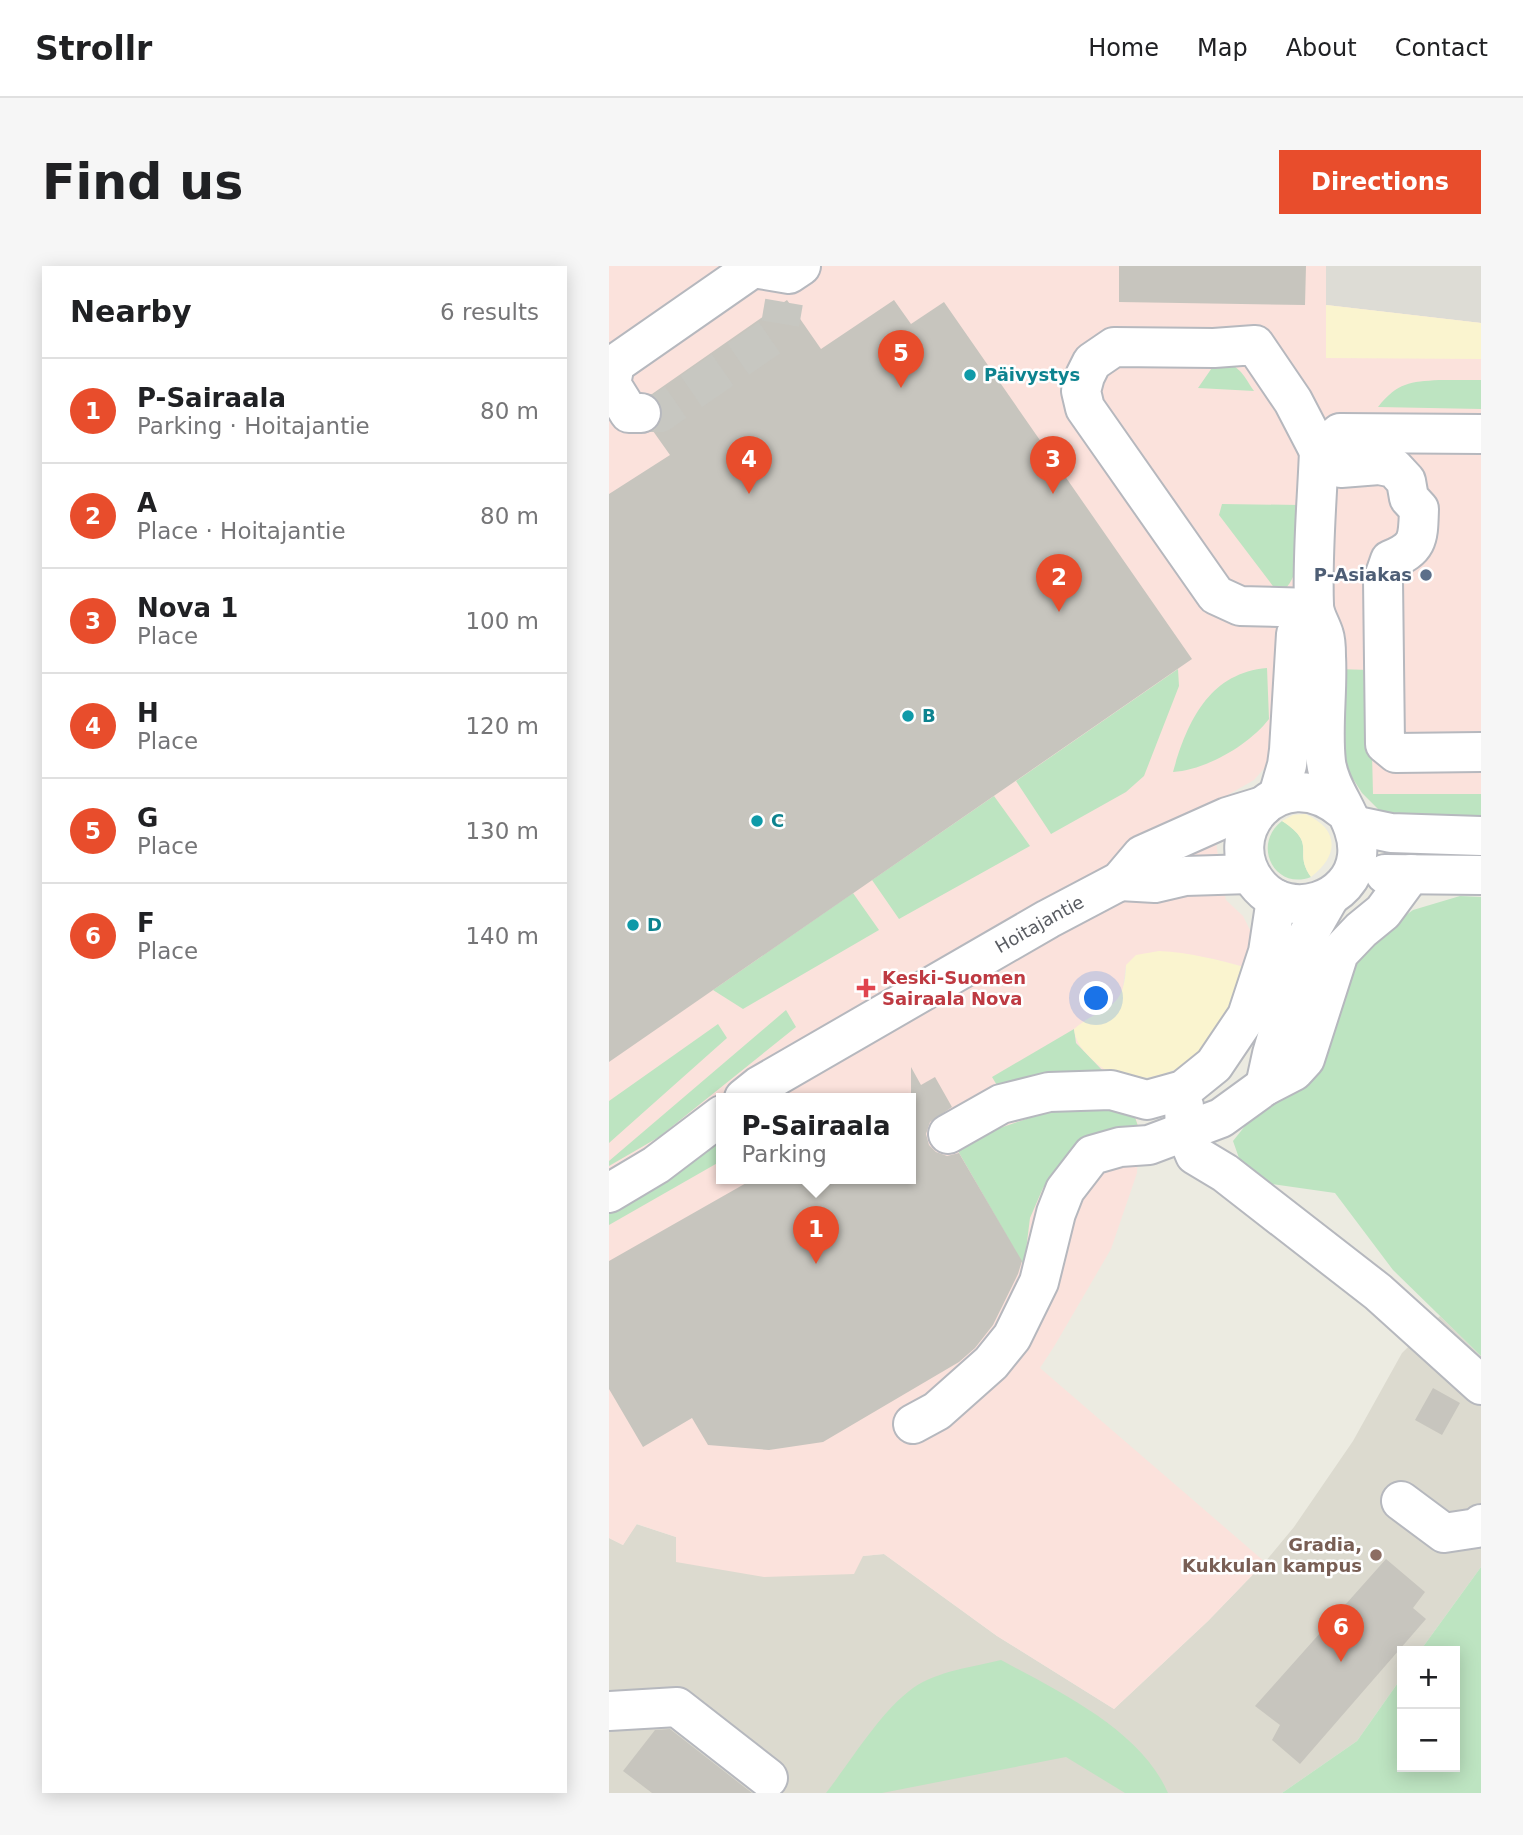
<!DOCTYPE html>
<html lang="en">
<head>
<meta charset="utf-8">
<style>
	:root { --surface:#fff; --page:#f6f6f6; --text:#202124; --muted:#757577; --line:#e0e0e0; --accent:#e84d2c }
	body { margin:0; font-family:"DejaVu Sans",sans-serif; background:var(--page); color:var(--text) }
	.controls { position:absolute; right:21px; bottom:21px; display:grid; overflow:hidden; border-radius:0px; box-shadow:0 4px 18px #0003 }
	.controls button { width:63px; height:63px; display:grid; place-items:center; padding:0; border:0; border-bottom:2px solid var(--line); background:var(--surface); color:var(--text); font:35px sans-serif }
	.you { position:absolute; left:488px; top:733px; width:24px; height:24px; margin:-18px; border:5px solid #fff; border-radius:50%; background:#1a73e8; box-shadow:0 0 0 10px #1a73e833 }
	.badge { display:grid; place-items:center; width:46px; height:46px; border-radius:50%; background:var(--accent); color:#fff; font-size:23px; font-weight:700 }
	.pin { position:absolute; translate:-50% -58px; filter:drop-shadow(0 2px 4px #0008) }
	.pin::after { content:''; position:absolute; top:37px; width:24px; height:21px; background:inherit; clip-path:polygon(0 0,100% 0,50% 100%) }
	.popup { position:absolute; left:107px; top:827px; width:200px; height:91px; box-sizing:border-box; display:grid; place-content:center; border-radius:0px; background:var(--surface); filter:drop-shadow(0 2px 5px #0005); font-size:23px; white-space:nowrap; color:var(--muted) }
	.popup b { font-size:26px; color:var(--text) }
	.popup::after { content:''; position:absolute; left:50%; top:100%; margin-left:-14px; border:14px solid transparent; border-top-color:var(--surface) }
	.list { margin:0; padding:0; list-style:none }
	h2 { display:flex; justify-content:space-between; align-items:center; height:91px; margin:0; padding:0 28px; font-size:30px }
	h2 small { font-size:23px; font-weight:400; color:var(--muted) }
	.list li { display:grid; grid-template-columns:46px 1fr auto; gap:21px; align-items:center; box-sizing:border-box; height:105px; padding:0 28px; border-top:2px solid var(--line) }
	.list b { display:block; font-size:26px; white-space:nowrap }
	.list p { margin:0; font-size:23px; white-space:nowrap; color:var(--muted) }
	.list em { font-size:23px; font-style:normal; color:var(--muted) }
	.map { position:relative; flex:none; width:872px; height:1527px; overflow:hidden; border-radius:0px }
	header { display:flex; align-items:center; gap:42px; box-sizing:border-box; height:98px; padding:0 35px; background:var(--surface); border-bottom:2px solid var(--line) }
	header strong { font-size:33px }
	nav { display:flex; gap:38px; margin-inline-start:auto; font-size:24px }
	.intro { display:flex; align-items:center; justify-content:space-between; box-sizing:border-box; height:168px; padding:0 42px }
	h1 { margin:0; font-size:49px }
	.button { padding:18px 32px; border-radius:0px; background:var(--accent); color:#fff; font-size:24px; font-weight:700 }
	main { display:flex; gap:42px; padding:0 42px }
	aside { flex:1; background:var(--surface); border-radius:0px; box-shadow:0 4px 18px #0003 }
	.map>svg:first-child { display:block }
	.industrial { fill:#dddcd5 }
	.education { fill:#dcdacf }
	.medical { fill:#fbe2dc; fill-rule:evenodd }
	.green { fill:#bde4c1 }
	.sand { fill:#faf4cf }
	.building { fill:#c7c5be }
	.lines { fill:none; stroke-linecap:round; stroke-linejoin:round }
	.minor-tunnel { stroke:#c7c7c1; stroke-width:38; stroke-dasharray:38 19; stroke-linecap:butt }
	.minor-casing { stroke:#b6b8be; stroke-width:42 }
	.minor { stroke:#fff; stroke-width:38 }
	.culture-dot { fill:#0f9aa8; stroke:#fff; stroke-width:2.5 }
	.service-dot { fill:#5c6f8a; stroke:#fff; stroke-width:2.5 }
	.health-dot { fill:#e0444e; stroke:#fff; stroke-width:2.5 }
	.education-dot { fill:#8d6e63; stroke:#fff; stroke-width:2.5 }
	.labels { text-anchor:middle; stroke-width:5; stroke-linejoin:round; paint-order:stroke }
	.culture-label { font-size:18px; font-weight:bold; fill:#0d838f; stroke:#fff; text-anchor:start }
	.service-label { font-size:18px; font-weight:bold; fill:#4e5e75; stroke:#fff; text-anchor:end }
	.street-label { font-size:18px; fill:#595c62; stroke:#fff }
	.health-label { font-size:18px; font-weight:bold; fill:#be3a42; stroke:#fff; text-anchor:start }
	.education-label { font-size:18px; font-weight:bold; fill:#785e54; stroke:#fff; text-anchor:end }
</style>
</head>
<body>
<header>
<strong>Strollr</strong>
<nav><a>Home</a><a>Map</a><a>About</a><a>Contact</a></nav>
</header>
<div class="intro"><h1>Find us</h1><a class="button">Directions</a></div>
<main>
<aside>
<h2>Nearby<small>6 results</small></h2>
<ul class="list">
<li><span class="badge">1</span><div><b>P-Sairaala</b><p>Parking · Hoitajantie</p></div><em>80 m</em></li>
<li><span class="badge">2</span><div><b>A</b><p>Place · Hoitajantie</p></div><em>80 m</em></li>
<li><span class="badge">3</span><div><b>Nova 1</b><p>Place</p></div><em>100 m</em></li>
<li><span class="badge">4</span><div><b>H</b><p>Place</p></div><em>120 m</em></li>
<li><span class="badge">5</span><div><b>G</b><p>Place</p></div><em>130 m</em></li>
<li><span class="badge">6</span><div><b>F</b><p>Place</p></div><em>140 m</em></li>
</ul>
</aside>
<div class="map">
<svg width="872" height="1527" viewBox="0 0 872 1527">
	<rect width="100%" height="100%" fill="#ecebe1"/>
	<!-- industrial -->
	<path class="industrial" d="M717,0h155v57l-155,-18z"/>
	<!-- education -->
	<path class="education" d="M831,1050l41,40v211l-61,84h-18v26l-45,64 -75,52h-673v-255l14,7 13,-21 40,13 187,19 21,-2 113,82 117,73 94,-88 57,-59 29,-35 59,-86 49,-88z"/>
	<!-- medical -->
	<path class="medical" d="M0,0h717v39l155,18v498l-103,-12 -16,-16 -14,-22 -22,-7 -59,1 -13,15 -42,24 8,71 6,25 17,16 8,16 1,16 -4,20 -39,-10 -83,7 -4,30 -14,14 -23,11 42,59 12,50 -2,44 -26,76 -56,96 -15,23 225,194 -57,59 -94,88 -117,-73 -113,-82 -21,2 -9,18 -90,3 -88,-15v-25l-39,-13 -14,21 -14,-7zM113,832h189v80h-189z"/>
	<!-- green -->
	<path class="green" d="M607,96c23,1 26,11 38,29l-56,-3z
		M830,114h42v29l-103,-2c20,-25 32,-25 61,-27z
		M613,238l77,1c-1,27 6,73 -20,89l-60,-79z
		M658,402l2,51c-20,26 -63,51 -96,53 14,-50 36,-99 94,-104z
		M569,403l1,17 -35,90 -18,16 -75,42 -35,-53z
		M727,403l34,1 3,124h108v27l-82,-1 -21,-11 -16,-16 -14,-22 -7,-23z
		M385,530l36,50 -131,73 -27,-39z
		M673,555c37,24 10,30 29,56 -36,14 -60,-32 -29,-56z
		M244,627l26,37 -136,79 -30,-19z
		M851,630l21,1v459l-88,-86 -58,-77 -71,-10 -25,-25 -6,-17 20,-25 50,-29 38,-110 29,-36 43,-31z
		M177,744l10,17 -137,110 -50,29v-5z
		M109,758l9,14 -118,105v-42z
		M465,763l2,14 27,28 -78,6 -27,10 -6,-10z
		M508,843l18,8 4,12 -47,8 -29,24 -20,27 -13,30 -6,48 -66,-115 39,-22 50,-17z
		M112,863v32l-112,64v-13l25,-15z
		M872,1301v226h-199l75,-52 45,-64v90h53v-116h-35z
		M392,1394c57,31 140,70 167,133h-43l-59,-36 -184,36h-56c25,-32 54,-81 87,-105 24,-17 60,-21 88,-28z"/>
	<!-- sand -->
	<path class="sand" d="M717,39l155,18v36l-155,-1z
		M696,548c35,15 34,42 6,63 -19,-26 8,-32 -29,-56l11,-6z
		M550,685c30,1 59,9 89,17 -3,20 -10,28 -20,44 -6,11 -12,23 -20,33 -28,32 -83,48 -115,15 -10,-10 -17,-16 -19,-31 29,-25 51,-16 52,-64l10,-10z"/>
	<!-- building -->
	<path class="building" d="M510,0h187l-1,39 -186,-3z
		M178,34l34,49 73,-49 17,24 33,-22 248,357 -583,403v-568l61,-39 -17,-24 7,-8 3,-11 -3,-10 -8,-8z
		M302,801l10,18 14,-8 17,30 -22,15 -4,12 3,11 7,7 11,4 12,-3 63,108 -4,13 -25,51 -18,23 -16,14 -136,80 -54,8 -61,-5 -16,-27 -49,29 -34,-58v-128l146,-83h156z
		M824,1122l27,15 -18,32 -27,-15z
		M777,1293l39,33 -12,16 13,11 -126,145 -28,-24 8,-15 -25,-19z
		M61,1463l82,64h-100l-29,-22 32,-41z"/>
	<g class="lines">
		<!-- minor-tunnel -->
		<path class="minor-tunnel" d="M32,147h19l119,-82 5,-29"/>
		<defs>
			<g id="minor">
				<path d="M32,147h-12l-18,-29 4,-20 138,-96 36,6 12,-8"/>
				<path d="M705,342l-74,-2 -24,-11 -131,-187 -4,-17 4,-15 7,-14 22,-15 100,1 41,-3 38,56 26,50 22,17 38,-3 15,3 12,13 3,17 10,11c-1,30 0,39 -29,51l-7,20 2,164 11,9 85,-1"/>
				<path d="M669,530l9,-31 2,-15 7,-116 18,-26"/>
				<path d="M734,544c-63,-53 -130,25 -83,77 31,34 92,14 97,-31 4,-35 -27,-61 -31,-94 -4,-35 2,-71 0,-106 0,-7 0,-15 -2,-21 -3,-10 -10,-20 -10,-30 -2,-51 3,-103 5,-154l21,-18 141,1"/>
				<path d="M744,559l38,8 90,3"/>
				<path d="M776,608l96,1"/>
				<path d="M511,615l35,2 30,-7 65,-2"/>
				<path d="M656,820l7,-32 33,-114 24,-42"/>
				<path id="s1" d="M135,832l15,-12 289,-167 72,-38 22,-26 85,-38 36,-11"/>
				<path d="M575,840l1,25 10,24 30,18 153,119 103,93"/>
				<path d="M339,868l53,-30 48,-12 62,-2 36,10 36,-10 31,-25 33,-49 21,-64 8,-53"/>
				<path d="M0,927l47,-28 66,-50"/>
				<path d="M304,1158l24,-13 54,-48 21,-26 27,-55 17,-69 9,-23 27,-35 28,-8 29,-2 72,-27 44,-32 29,-15 11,-12 34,-106 22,-23 22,-18 28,-38"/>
				<path d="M792,1235l43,32 33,-5 4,-4"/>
				<path d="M0,1445l68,-4 91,71"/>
			</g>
		</defs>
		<!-- minor casing -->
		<use href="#minor" class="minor-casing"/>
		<!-- minor -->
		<use href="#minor" class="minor"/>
	</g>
	<!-- markers -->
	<g class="culture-dot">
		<circle cx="361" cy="109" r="7"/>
		<circle cx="299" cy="450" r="7"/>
		<circle cx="148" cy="555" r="7"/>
		<circle cx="24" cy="659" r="7"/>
	</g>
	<circle class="service-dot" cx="817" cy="309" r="7"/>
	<path class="health-dot" d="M253.5 711.5h7v7h7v7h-7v7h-7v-7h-7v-7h7z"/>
	<circle class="education-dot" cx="767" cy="1289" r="7"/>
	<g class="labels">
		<!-- culture labels -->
		<g class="culture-label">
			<text x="375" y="115">Päivystys</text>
			<text x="313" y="456">B</text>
			<text x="162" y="561">C</text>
			<text x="38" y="665">D</text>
		</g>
		<!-- service labels -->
		<g class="service-label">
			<text x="803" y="315">P-Asiakas</text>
		</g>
		<!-- street labels -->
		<g class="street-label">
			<text dy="6" stroke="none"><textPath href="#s1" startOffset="343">Hoitajantie</textPath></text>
		</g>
		<!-- health labels -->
		<g class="health-label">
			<text x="273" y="718">Keski-Suomen<tspan x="273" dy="21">Sairaala Nova</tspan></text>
		</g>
		<!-- education labels -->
		<g class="education-label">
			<text x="753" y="1285">Gradia,<tspan x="753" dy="21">Kukkulan kampus</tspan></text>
		</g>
	</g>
</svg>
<div class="controls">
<button>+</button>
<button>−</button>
</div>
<div class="you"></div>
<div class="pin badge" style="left:207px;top:998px">1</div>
<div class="popup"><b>P-Sairaala</b>Parking</div>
<div class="pin badge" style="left:450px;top:346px">2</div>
<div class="pin badge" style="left:444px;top:228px">3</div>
<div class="pin badge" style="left:140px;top:228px">4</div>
<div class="pin badge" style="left:292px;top:122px">5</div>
<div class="pin badge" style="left:732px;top:1396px">6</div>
</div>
</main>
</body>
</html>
